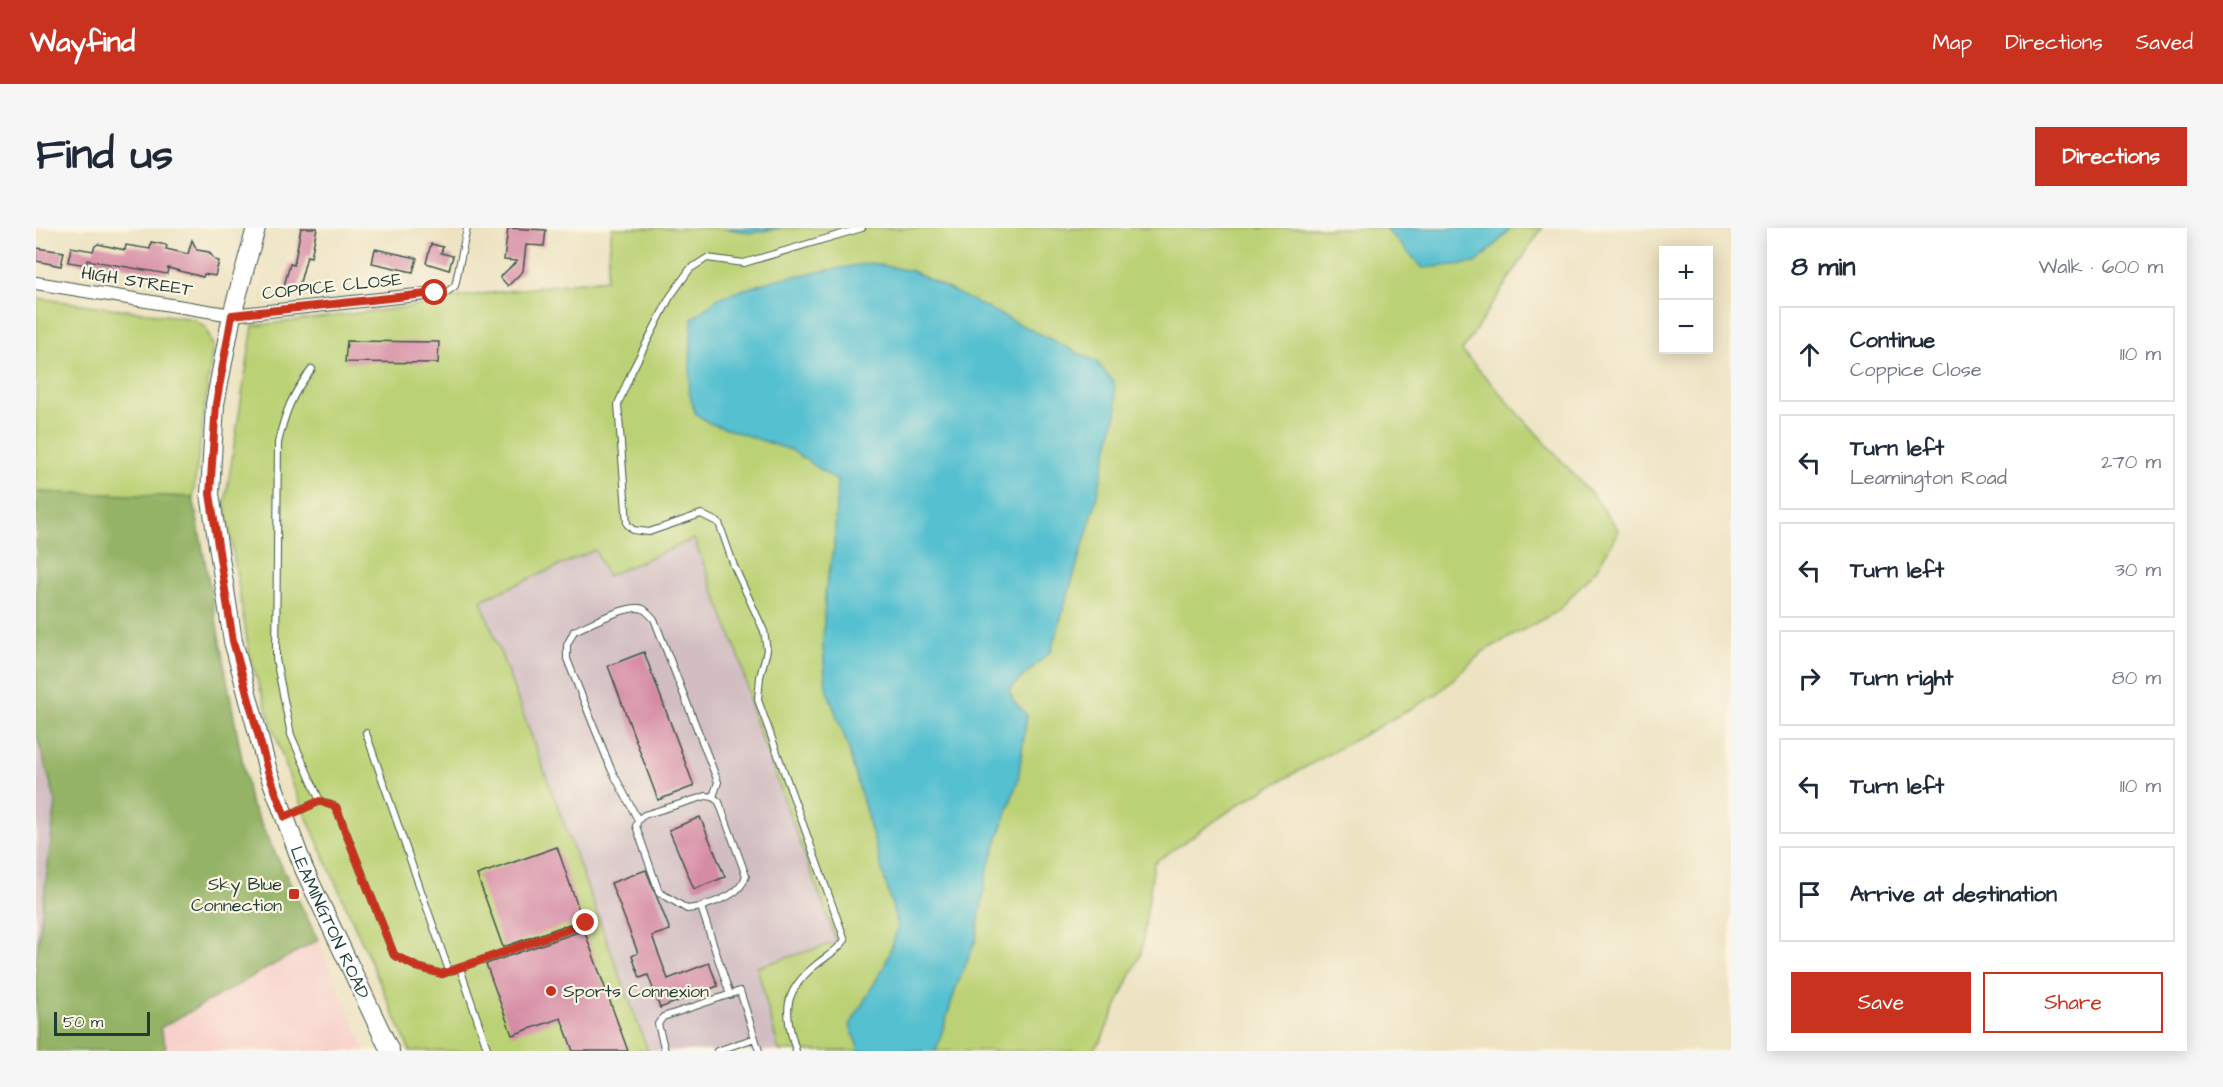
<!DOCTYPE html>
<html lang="en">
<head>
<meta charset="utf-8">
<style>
	:root { --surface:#fff; --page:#f6f6f7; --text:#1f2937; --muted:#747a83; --line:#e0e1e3; --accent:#c8321e }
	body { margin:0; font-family:"Architects Daughter",sans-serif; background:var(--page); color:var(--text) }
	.controls { position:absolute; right:18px; top:18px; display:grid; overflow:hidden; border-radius:0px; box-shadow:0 3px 15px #0003 }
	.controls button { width:54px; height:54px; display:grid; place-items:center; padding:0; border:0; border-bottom:2px solid var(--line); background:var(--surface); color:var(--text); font:30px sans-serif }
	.scale { position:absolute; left:18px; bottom:15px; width:96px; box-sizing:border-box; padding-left:6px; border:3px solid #1f3d34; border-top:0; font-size:16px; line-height:21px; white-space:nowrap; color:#1f3d34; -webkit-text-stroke:4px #fcf5e5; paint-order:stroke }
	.stop { position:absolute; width:18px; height:18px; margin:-14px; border:4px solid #c8321e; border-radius:50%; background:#fff }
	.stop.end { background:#c8321e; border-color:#fff; box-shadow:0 2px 6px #0008 }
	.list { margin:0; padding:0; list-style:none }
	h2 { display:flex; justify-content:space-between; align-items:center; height:78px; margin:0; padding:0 24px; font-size:26px }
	h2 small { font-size:20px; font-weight:400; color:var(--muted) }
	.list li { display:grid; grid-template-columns:39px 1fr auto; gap:18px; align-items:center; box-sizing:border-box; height:96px; margin:0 12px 12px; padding:0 12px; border:2px solid var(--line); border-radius:0px }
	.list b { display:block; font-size:22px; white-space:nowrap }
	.list p { margin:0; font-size:20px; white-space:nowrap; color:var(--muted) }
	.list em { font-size:20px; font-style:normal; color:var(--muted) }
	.actions { display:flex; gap:12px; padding:18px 24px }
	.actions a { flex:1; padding:14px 0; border:2px solid var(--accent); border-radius:0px; text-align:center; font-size:21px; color:var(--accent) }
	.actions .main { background:var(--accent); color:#fff }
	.icon { flex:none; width:33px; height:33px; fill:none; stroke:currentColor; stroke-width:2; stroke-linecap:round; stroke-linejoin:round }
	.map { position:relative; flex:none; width:1695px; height:823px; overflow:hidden; border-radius:0px }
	header { display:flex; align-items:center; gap:36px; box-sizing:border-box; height:84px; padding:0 30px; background:var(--accent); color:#fff }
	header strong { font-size:28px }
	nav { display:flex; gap:33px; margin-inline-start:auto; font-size:21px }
	.intro { display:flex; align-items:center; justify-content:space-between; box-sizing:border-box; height:144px; padding:0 36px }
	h1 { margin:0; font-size:42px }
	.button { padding:15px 27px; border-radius:0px; background:var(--accent); color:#fff; font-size:21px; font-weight:700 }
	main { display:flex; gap:36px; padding:0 36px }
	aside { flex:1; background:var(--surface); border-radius:0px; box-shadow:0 3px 15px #0003 }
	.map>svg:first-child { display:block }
	.built { fill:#f7d0cb }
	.industrial { fill:#d2bec2 }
	.green { fill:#bbd175; stroke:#6d8754; stroke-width:1.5 }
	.forest { fill:#94b366; stroke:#5a784d; stroke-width:1.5 }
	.water { fill:#55c0d0; stroke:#3a7e82; stroke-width:1.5 }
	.building { fill:#d68ba5 }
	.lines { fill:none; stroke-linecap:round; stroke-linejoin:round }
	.service-casing { stroke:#3e5649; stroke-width:8 }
	.minor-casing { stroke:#3e5649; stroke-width:14 }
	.primary-casing { stroke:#3e5649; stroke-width:20 }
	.service { stroke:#fff; stroke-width:6 }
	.minor { stroke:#fff; stroke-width:12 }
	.primary { stroke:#fff; stroke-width:18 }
	.route { stroke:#c8321e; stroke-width:8 }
	.poi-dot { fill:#c8321e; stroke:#fcf5e5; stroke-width:2 }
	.labels { text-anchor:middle; stroke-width:4.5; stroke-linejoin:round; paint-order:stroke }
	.street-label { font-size:18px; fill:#1f3d34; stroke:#fcf5e5 }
	.poi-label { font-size:18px; fill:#1f3d34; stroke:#fcf5e5; text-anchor:end }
</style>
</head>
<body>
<header>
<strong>Wayfind</strong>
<nav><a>Map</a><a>Directions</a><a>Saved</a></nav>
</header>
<div class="intro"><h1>Find us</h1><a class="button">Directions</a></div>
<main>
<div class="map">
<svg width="1695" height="823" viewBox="0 0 1695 823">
	<rect width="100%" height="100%" fill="#fcf5e5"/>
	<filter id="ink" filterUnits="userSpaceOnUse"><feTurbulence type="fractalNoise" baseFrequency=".0167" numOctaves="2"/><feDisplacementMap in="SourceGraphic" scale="12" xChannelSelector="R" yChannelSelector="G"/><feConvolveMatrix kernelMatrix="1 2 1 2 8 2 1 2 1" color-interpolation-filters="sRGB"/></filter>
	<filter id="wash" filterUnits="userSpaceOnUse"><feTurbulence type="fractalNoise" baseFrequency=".008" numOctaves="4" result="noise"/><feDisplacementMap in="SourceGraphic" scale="24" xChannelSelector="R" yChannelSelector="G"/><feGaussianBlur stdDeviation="1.35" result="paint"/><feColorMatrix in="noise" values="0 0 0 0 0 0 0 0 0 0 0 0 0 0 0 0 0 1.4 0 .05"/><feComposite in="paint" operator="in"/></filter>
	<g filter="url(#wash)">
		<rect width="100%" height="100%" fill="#ede3c2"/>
		<!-- built -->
		<path class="built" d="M282,712l48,111h-204l4,-5 -7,-18z"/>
		<!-- industrial -->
		<path class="industrial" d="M658,310l47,124 13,56 83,224 -79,25 21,84h-131l-167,-451 114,-50 12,26z
			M0,505l20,69 -20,158z"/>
		<!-- green -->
		<path class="green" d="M576,0h930l-80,123 135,149 22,31 -22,37 -39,43 -74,40 -48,44 -192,106 -90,62 -13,90 -40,87 -9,11h-313l-22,-84 80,-25 -83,-224 -13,-56 -47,-123 -87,37 -12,-26 -114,50 167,451h-238l-119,-269 -41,-124 -25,-155 28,-177 195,-24 2,-4 156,-19z
			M0,70l158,21 12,9 7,18 -20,151 -157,-5z"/>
		<!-- forest -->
		<path class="forest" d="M0,264l157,5 57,305 68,138 -158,88 6,18 -4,5h-126v-91l20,-158 -20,-69z"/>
		<!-- water -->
		<path class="water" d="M688,0h59l-32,5z
			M1349,0h124l-1,4 -32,31 -53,5z
			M834,35l42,8 185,91 17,20 3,27 -23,100 -43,142 -42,39 4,10 14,15 -9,65 -31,91 -11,68 -20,49 -20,63h-77l-9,-26 35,-60 13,-38 -51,-183 -21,-57 -3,-41 2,-54 9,-44 3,-67 -46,-31 -82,-27 -14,-10 -6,-21 3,-73 28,-22 57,-18z"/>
		<g id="blocks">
			<!-- building -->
			<path class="building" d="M265,0h16l-6,29 -4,-1 -9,34 -14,-4 6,-22 4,1z
				M472,0l38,2 -2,16 -18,-1 -3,26 -15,15 -8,-9 17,-16 -13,-1z
				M156,12l5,10 12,2 6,8 4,1 -4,15 -11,-2 -1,3 -35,-9 -1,6 -80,-14 -1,5 -18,-3 3,-15 22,4 2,-5 3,-2 27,6 1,-5 24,4 1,-7 16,3 -1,4 22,5z
				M395,16l12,3 -2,6 12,3 -4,14 -23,-7z
				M0,20l28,4 -3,14 -25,-5z
				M339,21l42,9 -4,14 -41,-9z
				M311,113l92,1 -1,21 -93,-1z
				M608,424l50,134 -36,14 -50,-134z
				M664,589l25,60 -31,12 -25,-59z
				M521,619l23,66 -2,1 3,6 -78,27 -26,-72z
				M610,642l24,60 -18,6 16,43 41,-16 9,23 -58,22 -12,-33 -8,3 -8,-22 6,-3 -27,-70z
				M548,702l44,121h-55l-12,-33 -49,17 -26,-71z"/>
		</g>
	</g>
	<g filter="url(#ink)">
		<use href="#blocks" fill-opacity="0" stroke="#3e5649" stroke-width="1.5"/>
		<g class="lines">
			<defs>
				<path id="service" d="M399,65l9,1 11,-8 12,-58
					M276,141c-20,25 -27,43 -34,74l-2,216 15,76 29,66
					M330,505l83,238
					M252,587l32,-14 16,6 58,148 23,12 25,7 145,-51
					M602,592l-27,-51 -44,-110v-14l7,-14c14,-6 56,-28 69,-22 4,2 8,7 11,10l64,163 -5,15
					M665,679l-14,2 -28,-17 -23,-66 2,-6 6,-5 62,-19 7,1 6,5 27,74c-7,20 -27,24 -45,31l29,88
					M424,740l28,83
					M629,823l-7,-27 5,-7 77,-26 19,60
					M681,823l38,-13
					M760,823c-12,-40 -14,-59 21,-87 10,-8 20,-13 28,-24l-87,-240 2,-23 7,-27 -3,-19 -30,-65 -15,-43 -18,-9 -52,18 -16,-2 -6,-6 -9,-120 14,-33 38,-74 20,-28 17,-11 37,5 118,-35"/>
				<path id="minor" d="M0,55l196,32 203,-22"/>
				<g id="primary">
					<path id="s1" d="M220,0l-24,87 -17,89 -5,90 23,147 35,130 36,98 86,182"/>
				</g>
			</defs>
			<!-- service casing -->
			<use href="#service" class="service-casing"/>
			<!-- minor casing -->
			<use href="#minor" class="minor-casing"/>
			<!-- primary casing -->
			<use href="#primary" class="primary-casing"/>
			<!-- service -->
			<use href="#service" class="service"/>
			<!-- minor -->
			<use href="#minor" class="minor"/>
			<!-- primary -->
			<use href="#primary" class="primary"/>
		</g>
	</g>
	<g class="lines" filter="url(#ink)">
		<!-- route -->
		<path class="route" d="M399,65l-203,22 -16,89 -6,90 23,147 35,130 17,46 35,-16 16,6 58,148 23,12 25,7 144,-51"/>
	</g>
	<!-- markers -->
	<g class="poi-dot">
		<rect x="252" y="660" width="12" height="12" rx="3"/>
		<circle cx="515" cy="763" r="6"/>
	</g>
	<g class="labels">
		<!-- street labels -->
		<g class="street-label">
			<text transform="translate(101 53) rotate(9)" y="6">HIGH STREET</text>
			<text transform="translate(296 58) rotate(-6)" y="6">COPPICE CLOSE</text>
			<text dy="6" stroke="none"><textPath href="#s1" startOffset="718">LEAMINGTON ROAD</textPath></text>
		</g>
		<!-- poi labels -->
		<g class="poi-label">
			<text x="246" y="662">Sky Blue<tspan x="246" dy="21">Connection</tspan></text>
			<text x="527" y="769" text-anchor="start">Sports Connexion</text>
		</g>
	</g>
</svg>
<div class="controls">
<button>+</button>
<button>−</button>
</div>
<div class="scale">50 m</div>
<div class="stop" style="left:399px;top:65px"></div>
<div class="stop end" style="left:550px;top:695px"></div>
</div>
<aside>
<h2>8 min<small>Walk · 600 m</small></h2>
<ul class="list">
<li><svg class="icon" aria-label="ahead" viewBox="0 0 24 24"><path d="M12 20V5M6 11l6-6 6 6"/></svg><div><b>Continue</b><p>Coppice Close</p></div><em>110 m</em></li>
<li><svg class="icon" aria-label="left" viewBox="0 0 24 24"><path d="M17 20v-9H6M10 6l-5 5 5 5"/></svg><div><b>Turn left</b><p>Leamington Road</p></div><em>270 m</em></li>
<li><svg class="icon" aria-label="left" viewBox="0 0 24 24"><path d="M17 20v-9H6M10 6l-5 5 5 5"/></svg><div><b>Turn left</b></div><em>30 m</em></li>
<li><svg class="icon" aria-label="right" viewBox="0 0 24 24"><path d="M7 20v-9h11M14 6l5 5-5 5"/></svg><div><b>Turn right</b></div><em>80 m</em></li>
<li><svg class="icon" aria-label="left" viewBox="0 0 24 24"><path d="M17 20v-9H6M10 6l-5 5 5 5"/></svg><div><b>Turn left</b></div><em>110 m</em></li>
<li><svg class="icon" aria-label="arrive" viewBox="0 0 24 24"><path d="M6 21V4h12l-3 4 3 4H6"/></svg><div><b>Arrive at destination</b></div></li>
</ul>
<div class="actions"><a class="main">Save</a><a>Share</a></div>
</aside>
</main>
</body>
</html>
